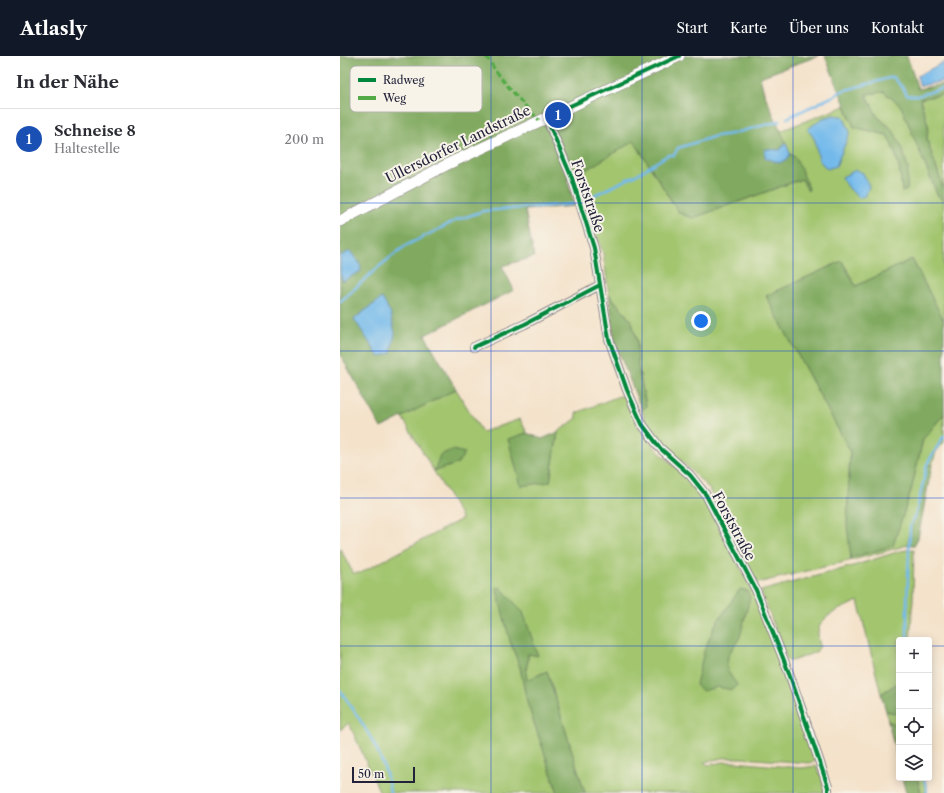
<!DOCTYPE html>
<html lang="de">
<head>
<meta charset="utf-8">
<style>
	:root { --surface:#fff; --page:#f7f7f7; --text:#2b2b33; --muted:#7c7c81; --line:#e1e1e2; --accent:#111827 }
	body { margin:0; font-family:"Libre Caslon Text",serif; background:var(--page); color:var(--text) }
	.controls { position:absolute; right:12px; bottom:12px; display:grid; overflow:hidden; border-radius:4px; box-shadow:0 2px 10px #0003 }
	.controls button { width:36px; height:36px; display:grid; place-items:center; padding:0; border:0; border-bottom:1px solid var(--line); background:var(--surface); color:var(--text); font:20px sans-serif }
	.scale { position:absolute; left:12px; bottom:10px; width:63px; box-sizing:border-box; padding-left:4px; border:2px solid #22223b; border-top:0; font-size:11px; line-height:14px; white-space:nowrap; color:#22223b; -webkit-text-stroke:3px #f7f3e8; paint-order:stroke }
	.you { position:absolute; left:361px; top:265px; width:14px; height:14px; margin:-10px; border:3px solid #fff; border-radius:50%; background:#1a73e8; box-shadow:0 0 0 6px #1a73e833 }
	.badge { display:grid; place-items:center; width:26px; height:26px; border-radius:50%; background:var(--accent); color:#fff; font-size:13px; font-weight:700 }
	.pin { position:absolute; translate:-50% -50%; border:2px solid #fff; box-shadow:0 1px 4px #0006 }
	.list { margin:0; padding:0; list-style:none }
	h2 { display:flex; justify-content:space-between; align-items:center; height:52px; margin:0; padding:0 16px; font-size:17px }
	h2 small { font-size:13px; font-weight:400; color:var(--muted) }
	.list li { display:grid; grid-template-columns:26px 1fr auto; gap:12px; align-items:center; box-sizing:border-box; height:60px; padding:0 16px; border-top:1px solid var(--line) }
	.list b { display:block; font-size:15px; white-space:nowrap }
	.list p { margin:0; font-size:13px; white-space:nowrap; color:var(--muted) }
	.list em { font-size:13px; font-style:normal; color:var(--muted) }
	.icon { flex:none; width:22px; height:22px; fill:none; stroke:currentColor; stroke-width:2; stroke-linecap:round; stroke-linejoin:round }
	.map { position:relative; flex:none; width:604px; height:737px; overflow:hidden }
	header { display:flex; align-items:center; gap:24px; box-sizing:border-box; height:56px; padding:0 20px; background:var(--accent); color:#fff }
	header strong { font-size:19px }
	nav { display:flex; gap:22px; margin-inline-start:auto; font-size:14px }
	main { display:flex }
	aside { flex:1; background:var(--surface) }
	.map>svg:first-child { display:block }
	.green { fill:#a2c56e; stroke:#627454 }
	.forest { fill:#81aa61; stroke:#52664e }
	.water { fill:#73baeb; stroke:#4a6e93 }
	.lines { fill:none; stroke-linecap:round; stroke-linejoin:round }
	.stream { stroke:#73baeb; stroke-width:2.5 }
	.minor-casing { stroke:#8b8282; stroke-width:10 }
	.major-casing { stroke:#8b8282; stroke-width:12 }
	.minor { stroke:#fff; stroke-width:8 }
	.major { stroke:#fff; stroke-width:11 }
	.quiet { stroke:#53aa46; stroke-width:3; stroke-dasharray:6 3; stroke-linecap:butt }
	.cycleway-casing { stroke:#f7f3e8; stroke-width:6 }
	.cycleway { stroke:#00873e; stroke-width:4 }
	.grid { fill:none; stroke:#1d4ed8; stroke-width:1; stroke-opacity:0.55 }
	.labels { text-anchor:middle; stroke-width:4; stroke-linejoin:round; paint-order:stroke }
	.street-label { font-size:14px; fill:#22223b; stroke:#f7f3e8 }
	.key { fill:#f7f3e8; stroke:#b7b4b4; stroke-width:1 }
	.key-label { font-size:11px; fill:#22223b }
</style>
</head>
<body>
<header>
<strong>Atlasly</strong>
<nav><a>Start</a><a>Karte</a><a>Über uns</a><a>Kontakt</a></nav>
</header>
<main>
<aside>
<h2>In der Nähe<small></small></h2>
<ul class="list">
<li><span class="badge" style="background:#1a4fb4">1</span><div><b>Schneise 8</b><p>Haltestelle</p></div><em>200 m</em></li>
</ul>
</aside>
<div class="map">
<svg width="604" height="737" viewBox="0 0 604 737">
	<rect width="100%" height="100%" fill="#f7f3e8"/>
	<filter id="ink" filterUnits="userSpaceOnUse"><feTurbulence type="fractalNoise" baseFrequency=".025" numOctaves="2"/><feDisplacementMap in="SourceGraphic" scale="8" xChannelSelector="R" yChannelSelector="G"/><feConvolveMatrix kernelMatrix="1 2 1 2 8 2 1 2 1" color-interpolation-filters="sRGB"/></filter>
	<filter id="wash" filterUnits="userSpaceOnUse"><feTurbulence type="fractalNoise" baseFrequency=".012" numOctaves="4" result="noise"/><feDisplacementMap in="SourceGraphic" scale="16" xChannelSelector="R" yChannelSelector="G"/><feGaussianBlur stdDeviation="0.9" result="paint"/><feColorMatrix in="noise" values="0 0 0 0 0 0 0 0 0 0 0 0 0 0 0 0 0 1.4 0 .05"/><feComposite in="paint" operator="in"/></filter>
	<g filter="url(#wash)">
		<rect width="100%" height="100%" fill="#f4e2ca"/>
		<!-- green -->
		<path class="green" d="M544,36l17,14 36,88 7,8v119l-32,-62 -56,27 -14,-25 -76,35 84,155 -3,74 64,-34 12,-52 21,-25v28l-8,10 -4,13 -5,-1 -10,46 -7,16 -2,19 -55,15 -96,23 -48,-94 -17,-18 -30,-27 -16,-22 -4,-11 4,-6 -8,-39 -1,-25 -5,-19 -23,-28 -6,-41 -28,-77 59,-35 45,72 14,5 109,-39 6,12 -12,-33 -6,-4 -10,-23 65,-25 9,21 33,8c11,21 13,34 15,57l5,-3 -14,-59 -16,-14 -11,-22z
			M604,38v96l-17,-50 1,-15 -8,-26z
			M116,333l26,43 38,-13 7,14 -18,6 41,43 8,-50 19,-14 -1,-5 43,-17h5l14,30 19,24 31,29 15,18 50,95 28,69 34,100 -6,2 -67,-5h-19l-19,4 4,3 15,-3h11l67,6 15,-2 6,12 2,15h-239l-38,-122 -20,9 -2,-10 3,-8v-8l10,1 -28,-14 10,26 7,35 31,91h-178l-31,-70 -9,7v-182l13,25h7l102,-54 -60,-102z
			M574,493l-1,51 -3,40h-11v42l-18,12 -23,-93c-14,7 -39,14 -40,32 0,4 1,9 2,13l-4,6 -24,9 -5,-1 -26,-69 92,-25 47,-15z
			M546,655l13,3v12l-11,-5z
			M577,722h8l2,15h-6z"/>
		<!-- forest -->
		<path class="forest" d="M0,0h478l-58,21 4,16 22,50 -6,7 7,9 3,-5 6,4 13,30 -1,3 -6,-12 -109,39 -14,-5 -45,-72 -62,37 -5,1 8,27 -50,4 9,47 -32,9 12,24 -89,45 31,54 -75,39 -41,-74z
			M485,0h82l11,33 26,-5v10l-24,5 8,26 -1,15 17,50v12l-7,-8 -36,-88 -17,-14 -18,2 11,22 16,14 8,15 7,23 -1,22 -5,2c-2,-22 -4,-37 -15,-57l-33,-8z
			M572,203l32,62v93l-21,25 -12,52 -18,55 -39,11 -3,3 -4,-35 3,-74 -84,-155 76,-35 14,25z
			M269,238l23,28 5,19 1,25 8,40 -4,5 -28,-71z
			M218,376l-8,50 -29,4 -13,-47 19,-6 15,6z
			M112,394l13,3 -8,11 -23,7 6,-16z
			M587,408l5,1 -14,73 -3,7h-7l2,-19 7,-16z
			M156,531l5,1 22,24 15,44 -10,-2c0,11 -3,14 -1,26l20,-9 38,122h-27l-31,-91 -7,-35 -10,-26z
			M400,533l8,2 2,6 -10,40 -12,19 -1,14 10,15 -4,5 -16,-3 -14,4 -7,-6 8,-34 11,-26z
			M559,626v32l-13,-3 -5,-17z
			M548,665l11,5v40z
			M562,722h15l4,15h-15z"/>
		<!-- water -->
		<path class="water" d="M604,6v19l-24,5 -3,-10z
			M494,59l5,1h4l7,16 -14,34 -9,3 -8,-9 -4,-20 -7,-11 15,-11z
			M446,87l4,11 -3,5 -7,4 -15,-5v-9l15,1z
			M516,114l7,3 6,13 -3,9 -6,3c-9,-6 -13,-12 -18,-21z
			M10,195l10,13 1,7 -18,10 -3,-7v-18z
			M42,242l8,14 5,21 -4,20 -12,4 -25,-38z"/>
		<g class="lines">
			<!-- stream -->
			<path class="stream" d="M447,62l49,-23 6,-4 51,-14 9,10 5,8 10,1 27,-8
				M244,144l52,-25 32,-20h6l4,-7 38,-12 15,-2 49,-13
				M0,246l36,-33 29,-23 52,-26 26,-9 91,-7
				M567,584v-37l3,-77 7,-16 10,-46 17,-28
				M0,634c21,31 46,65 50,103
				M584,722l3,15"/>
		</g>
	</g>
	<g filter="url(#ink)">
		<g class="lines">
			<defs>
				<path id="minor" d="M206,61l26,61 22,70 15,91 18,51 15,34 18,24 30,27 16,20 50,95 33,83 31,90 8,24v6
					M134,291l51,-23 75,-39"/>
				<path id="major" d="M0,165l110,-58 229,-107"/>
			</defs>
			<!-- minor casing -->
			<use href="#minor" class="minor-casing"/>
			<!-- major casing -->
			<use href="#major" class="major-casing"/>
			<!-- minor -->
			<use href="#minor" class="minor"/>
			<!-- major -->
			<use href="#major" class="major"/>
			<!-- quiet -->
			<path class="quiet" d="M146,0c15,24 33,44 53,64"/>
			<defs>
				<path id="cycleway" d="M339,0l-133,61 26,61 22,70 15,91 18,51 15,34 18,24 30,27 16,20 50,95 33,83 31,90 8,24v6
					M134,291l51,-23 75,-39"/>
			</defs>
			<!-- cycleway casing -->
			<use href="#cycleway" class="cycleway-casing"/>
			<!-- cycleway -->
			<use href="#cycleway" class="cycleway"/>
		</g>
	</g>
	<!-- grid -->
	<path class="grid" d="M151,0v737M302,0v737M453,0v737M0,147h604M0,295h604M0,442h604M0,590h559M589,590h15"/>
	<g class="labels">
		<!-- street labels -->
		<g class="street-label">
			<text transform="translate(118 88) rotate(-26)" y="5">Ullersdorfer Landstraße</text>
			<text transform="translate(248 140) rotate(71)" y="5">Forststraße</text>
			<text transform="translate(394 470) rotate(62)" y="5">Forststraße</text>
		</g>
	</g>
	<!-- legend -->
	<rect x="10" y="10" width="132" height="46" rx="6" class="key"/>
	<rect x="18" y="22" width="18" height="4" fill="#00873e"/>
	<rect x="18" y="40" width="18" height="4" fill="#53aa46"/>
	<g class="key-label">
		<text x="43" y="28">Radweg</text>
		<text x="43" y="46">Weg</text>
	</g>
</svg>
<div class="controls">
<button>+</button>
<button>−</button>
<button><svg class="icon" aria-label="locate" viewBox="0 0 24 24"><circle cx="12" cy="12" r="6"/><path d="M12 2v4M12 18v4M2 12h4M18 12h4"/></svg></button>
<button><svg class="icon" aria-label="layers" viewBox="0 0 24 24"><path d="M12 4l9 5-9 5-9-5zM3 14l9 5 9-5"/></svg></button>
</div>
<div class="scale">50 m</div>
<div class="you"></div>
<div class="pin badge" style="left:218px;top:59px;background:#1a4fb4">1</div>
</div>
</main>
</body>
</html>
